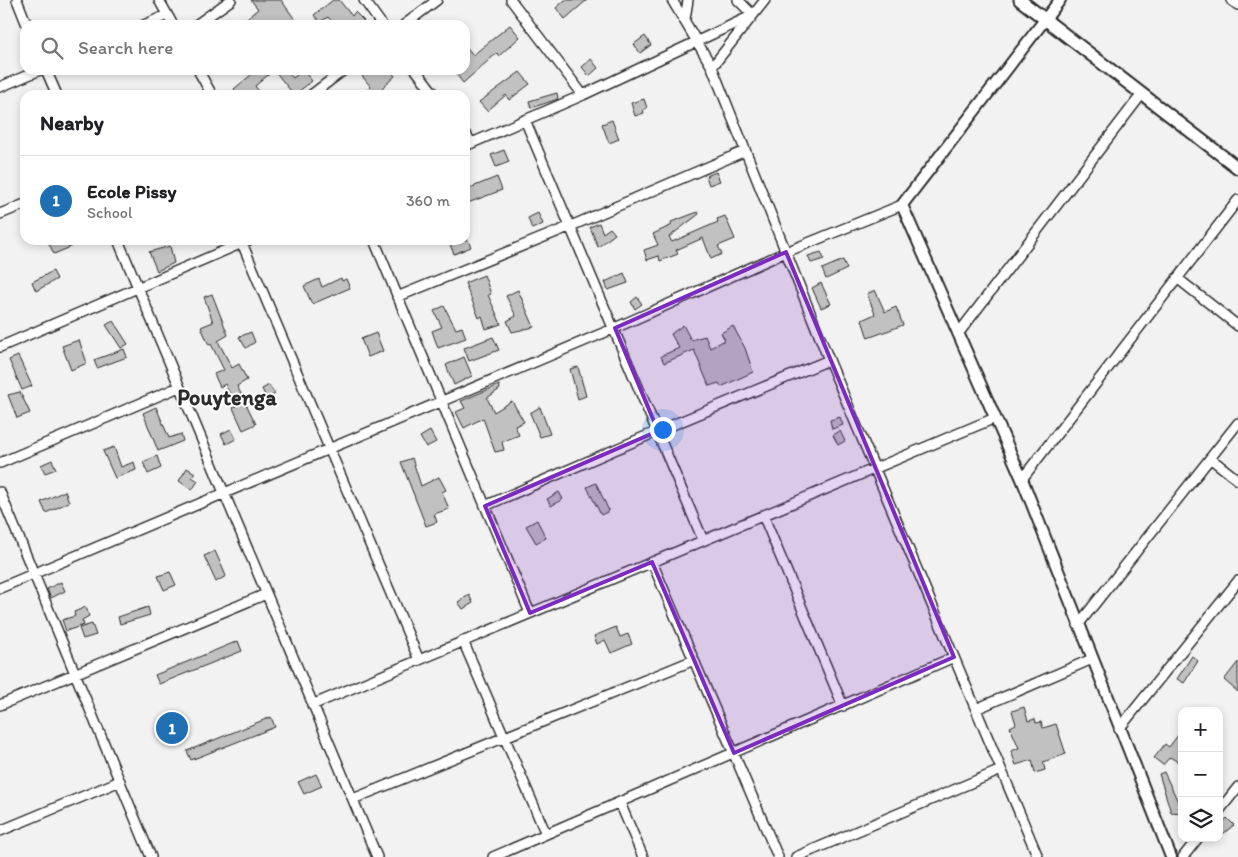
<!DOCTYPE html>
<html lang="en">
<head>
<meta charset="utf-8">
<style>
	:root { --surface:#fff; --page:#f6f6f6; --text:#202124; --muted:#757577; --line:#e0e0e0; --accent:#1f6fb2 }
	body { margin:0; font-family:Itim,sans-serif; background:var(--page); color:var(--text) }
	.controls { position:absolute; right:15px; bottom:15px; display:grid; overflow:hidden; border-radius:10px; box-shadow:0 2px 8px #0003 }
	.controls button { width:45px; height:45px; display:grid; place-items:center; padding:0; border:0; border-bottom:1px solid var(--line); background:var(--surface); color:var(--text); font:25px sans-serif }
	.you { position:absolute; left:662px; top:429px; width:18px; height:18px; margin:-12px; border:4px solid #fff; border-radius:50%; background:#1a73e8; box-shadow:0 0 0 8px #1a73e833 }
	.badge { display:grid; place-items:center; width:32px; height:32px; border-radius:50%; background:var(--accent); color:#fff; font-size:16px; font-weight:700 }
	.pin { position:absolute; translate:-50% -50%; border:2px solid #fff; box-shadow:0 1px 5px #0006 }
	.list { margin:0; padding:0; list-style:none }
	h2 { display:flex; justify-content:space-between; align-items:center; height:65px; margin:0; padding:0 20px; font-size:21px }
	h2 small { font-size:16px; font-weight:400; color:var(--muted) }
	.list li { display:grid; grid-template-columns:32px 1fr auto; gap:15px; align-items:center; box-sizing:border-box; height:90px; padding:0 20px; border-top:1px solid var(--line) }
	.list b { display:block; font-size:19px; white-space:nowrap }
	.list p { margin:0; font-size:16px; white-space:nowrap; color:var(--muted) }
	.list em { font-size:16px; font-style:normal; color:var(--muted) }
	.icon { flex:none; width:28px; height:28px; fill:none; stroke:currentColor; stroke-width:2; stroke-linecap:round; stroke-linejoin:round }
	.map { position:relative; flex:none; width:1238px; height:857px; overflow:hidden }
	.search { position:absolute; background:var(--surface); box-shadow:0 2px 8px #0003; left:20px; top:20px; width:450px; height:55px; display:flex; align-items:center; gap:12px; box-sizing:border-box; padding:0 18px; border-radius:15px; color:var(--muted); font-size:19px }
	.panel { position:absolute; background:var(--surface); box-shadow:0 2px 8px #0003; left:20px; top:90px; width:450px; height:155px; border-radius:15px }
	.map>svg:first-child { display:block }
	.building { fill:#c1c1c1; stroke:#2b2b2b }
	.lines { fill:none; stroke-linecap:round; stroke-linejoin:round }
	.minor-casing { stroke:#2b2b2b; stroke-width:12 }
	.tertiary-casing { stroke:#2b2b2b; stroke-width:14 }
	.secondary-casing { stroke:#2b2b2b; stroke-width:15 }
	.minor { stroke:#fff; stroke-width:9 }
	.tertiary { stroke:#fff; stroke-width:10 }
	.secondary { stroke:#fff; stroke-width:11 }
	.marked { fill:#7b2cbf; fill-opacity:0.2; stroke:#7b2cbf; stroke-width:4; stroke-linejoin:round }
	.labels { text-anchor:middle; stroke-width:4; stroke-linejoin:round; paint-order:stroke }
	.district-label { font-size:22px; font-weight:bold; fill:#2b2b2b; stroke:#fff }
</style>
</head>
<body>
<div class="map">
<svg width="1238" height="857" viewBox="0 0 1238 857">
	<rect width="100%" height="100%" fill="#f2f2f2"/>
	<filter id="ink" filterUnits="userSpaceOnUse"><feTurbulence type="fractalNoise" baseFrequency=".02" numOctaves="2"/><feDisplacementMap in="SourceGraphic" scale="10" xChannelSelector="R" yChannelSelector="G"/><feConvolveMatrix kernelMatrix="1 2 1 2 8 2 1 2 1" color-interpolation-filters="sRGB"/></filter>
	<g filter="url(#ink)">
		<!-- building -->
		<path class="building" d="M251,0h30l18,25h-61l20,-16z
			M333,0h6l13,16 3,-4 9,9 -4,4h-25l-7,-8 -8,5 -6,-7z
			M565,0h22l-22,19 -9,-11z
			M510,25l10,12 -21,19 -2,-3 -34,30 -10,-13h12v-25l8,10z
			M645,36l6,9 -11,8 -6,-9z
			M591,59l7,9 -9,8 -7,-9z
			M257,70h29l7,8 10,-8 9,11 -18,14 -20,-25 -19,16 7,9h-24l-4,-6z
			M368,70h22l5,6 -13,12 6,7h-25l8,-8 -9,-11z
			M520,72l10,12 -21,16 -3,-5 -19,16 -8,-9z
			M557,93l1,6 -27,9 -2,-7z
			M644,99l3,9 -4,2 1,3 -9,3 -4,-13z
			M612,120l7,19 -10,4 -7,-19z
			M504,150l5,12 -13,5 -5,-12z
			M716,172l4,9 -11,4 -3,-9z
			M497,177l5,13 -37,14v-14z
			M698,212l1,2 -30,23 3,5 46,-20 -1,-3 8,-3 10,23 -17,7 4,8 -11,5 -8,-21 -27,12 2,4 -18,7 -1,-5 -12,4 -3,-10 14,-5 -5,-11 19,-9 -1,-3z
			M538,213l5,11 -11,5 -4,-11z
			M599,223l4,10 7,-5 5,6 -17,13 -8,-20z
			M47,240h22l4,6 -19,8z
			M448,240h20l3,7 -17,7z
			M170,246l4,17 -17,8 -8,-19z
			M821,252l3,7 -13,4 -3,-7z
			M843,260l4,9 -21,10 -4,-10z
			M53,271l4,8 -21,12 -4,-9z
			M624,273l4,10 -20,7 -3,-8z
			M484,275l7,19 -3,1 13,29 -15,5 -4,-13 -3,2 -14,-35z
			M341,278l1,3 4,-2 4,9 -38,16 -8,-18 15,-7 3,8z
			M821,283l10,21 -10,4 -9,-20z
			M518,290l16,37 -22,5 -5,-11 9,-5 -10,-20z
			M875,290l10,22 11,-5 7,18 -35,13 -6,-18 13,-6 -8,-20z
			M212,294l16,41 -10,6 14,27 7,-4 8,16 -10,6 19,38 -13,6 -10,-22 3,-2 -11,-22 -5,3 -6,-13 10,-4 -13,-26 -2,1 -8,-18 12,-5 -9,-25z
			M637,297l5,7 -7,5 -4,-7z
			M444,306l12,23 6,-2 4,11 -28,10 -6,-17 10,-4 -8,-16z
			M113,321l15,23 -7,4 -15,-23z
			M683,325l8,15 14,-4 5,12 15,-8 -4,-7 12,-7 12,22 8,24 -32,15 -2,-4 -10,3 -15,-36 -30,13 -3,-7 18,-8 -8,-14z
			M251,332l4,10 -9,6 -7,-11z
			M376,333l7,18 -15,6 -7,-18z
			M493,337l6,13 -30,11 -5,-13z
			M79,340l8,23 -16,7 -9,-24z
			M124,349l3,8 -30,11 -3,-8z
			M18,356l14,30 -10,4 -13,-30z
			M464,357l8,19 -18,9 -8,-20z
			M578,367l8,29 -8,3 -8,-30z
			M269,385l6,9 -8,5 -5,-10z
			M499,385l1,4 -13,9 7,14 18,-11 12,21 -9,4 4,9 -17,7 2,8 -9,2 -12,-34 -19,10 -8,-16 9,-4 -4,-7z
			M20,392l10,21 -13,5 -9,-23z
			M156,407l13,31 12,-4 2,7 -25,10 -15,-38z
			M540,407l10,27 -10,3 -10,-24z
			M840,417l3,8 -11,4 -2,-9z
			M231,429l5,10 -10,5 -5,-10z
			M430,431l6,11 -10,5 -6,-10z
			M840,431l5,10 -7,4 -5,-10z
			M114,447l7,20 13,-5 2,8 -21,8 -12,-27z
			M157,456l4,12 -13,6 -5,-12z
			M412,458l9,28 18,-9 7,13 -4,2 7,17 -15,5 3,8 -11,4 -25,-64z
			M52,460l4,9 -11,4 -4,-8z
			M187,468l8,5 -3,4 6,4 -6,9 -13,-9z
			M596,483l13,28 -8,4 -14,-28z
			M65,491l4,11 -23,11 -5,-11z
			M559,492l4,7 -12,7 -4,-7z
			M537,520l9,18 -10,5 -10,-17z
			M215,551l11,25 -10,6 -12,-26z
			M170,572l6,13 -12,5 -6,-14z
			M61,582l4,9 -14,7 -4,-9z
			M469,595l4,8 -10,6 -5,-7z
			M86,607l3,9 -7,4 2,5 -18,6 -4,-11 13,-4 -1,-4z
			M148,607l2,8 -30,9 -2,-7z
			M92,624l4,11 -13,4 -4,-11z
			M616,627l4,10 8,-3 4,10 -21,9 -6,-13 -8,4 -3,-8z
			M238,641l4,10 -83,33 -4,-9z
			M1192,656l6,5 -14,22 -7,-4z
			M1238,662v30l-14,-12z
			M1024,707l4,14 7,-2 1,4 5,-1 2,6 13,-4 10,30 -23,8 2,8 -10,3 -3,-13 -16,5 -5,-14 8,-3 -9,-21 6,-3 -4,-13z
			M271,717l4,10 -84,33 -4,-9z
			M1182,730v27l-4,5 -8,-5 -7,8 -9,-7 11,-14 4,3z
			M1164,772l18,38v3l-11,-1 -12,-38z
			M316,774l6,12 -18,8 -6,-12z
			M1227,818l7,7 -15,12v-11z"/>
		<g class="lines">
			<defs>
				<path id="minor" d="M17,0l10,25
					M159,0l14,25
					M364,0l18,25
					M511,0l72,95
					M672,0l40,67 117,293 209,497
					M1231,0l7,5
					M685,19l3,-19
					M144,25l23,-10
					M196,25l35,-25
					M404,25l33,-25
					M712,67l53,-67
					M46,70l11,25
					M198,70l14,25
					M416,70l19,25
					M0,87l40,-17
					M311,95l33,-25
					M525,120l178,420
					M465,134l7,9
					M465,146l118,-51 170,-80 -15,-15
					M0,214l25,-10
					M118,240l259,617
					M374,240l156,373
					M242,243l177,417
					M1177,278l61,48
					M397,297l174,-71 174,-75
					M958,334l184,-240
					M0,347l249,-107
					M1210,458l28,22
					M0,463l179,-76
					M1022,479l216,-279
					M0,492l151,365
					M485,506l173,-75 171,-71
					M763,515l80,191
					M652,562l126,295
					M0,588l615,-260 171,-76 116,-47
					M1078,625l160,-202
					M463,641l83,193
					M0,705l266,-111
					M312,705l683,-287
					M976,709l116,-50
					M1119,729l119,-148
					M353,799l341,-139
					M620,803l23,54
					M1219,811l19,-24
					M0,831l120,-50
					M493,857l461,-200
					M796,857l205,-87
					M1183,857l15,-19"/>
				<path id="tertiary" d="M1060,0l-158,205 120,274 149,378"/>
				<path id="secondary" d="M1020,0l218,168"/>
			</defs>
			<!-- minor casing -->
			<use href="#minor" class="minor-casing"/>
			<!-- tertiary casing -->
			<use href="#tertiary" class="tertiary-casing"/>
			<!-- secondary casing -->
			<use href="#secondary" class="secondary-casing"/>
			<!-- minor -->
			<use href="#minor" class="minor"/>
			<!-- tertiary -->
			<use href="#tertiary" class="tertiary"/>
			<!-- secondary -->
			<use href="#secondary" class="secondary"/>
		</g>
	</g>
	<!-- marked area -->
	<path class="marked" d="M786,252l168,405 -220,96 -82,-191 -122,51 -45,-107 173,-75 -43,-103z"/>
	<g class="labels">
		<!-- district labels -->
		<g class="district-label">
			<text x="227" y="405">Pouytenga</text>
		</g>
	</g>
</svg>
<div class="controls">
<button>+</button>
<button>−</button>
<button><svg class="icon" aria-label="layers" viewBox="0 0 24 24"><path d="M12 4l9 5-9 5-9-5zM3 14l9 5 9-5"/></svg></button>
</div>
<div class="you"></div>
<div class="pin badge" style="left:172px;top:728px">1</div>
<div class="search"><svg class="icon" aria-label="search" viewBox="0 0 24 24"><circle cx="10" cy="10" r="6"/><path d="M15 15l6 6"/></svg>Search here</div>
<section class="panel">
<h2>Nearby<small></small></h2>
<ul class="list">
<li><span class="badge">1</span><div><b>Ecole Pissy</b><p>School</p></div><em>360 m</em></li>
</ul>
</section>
</div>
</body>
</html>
